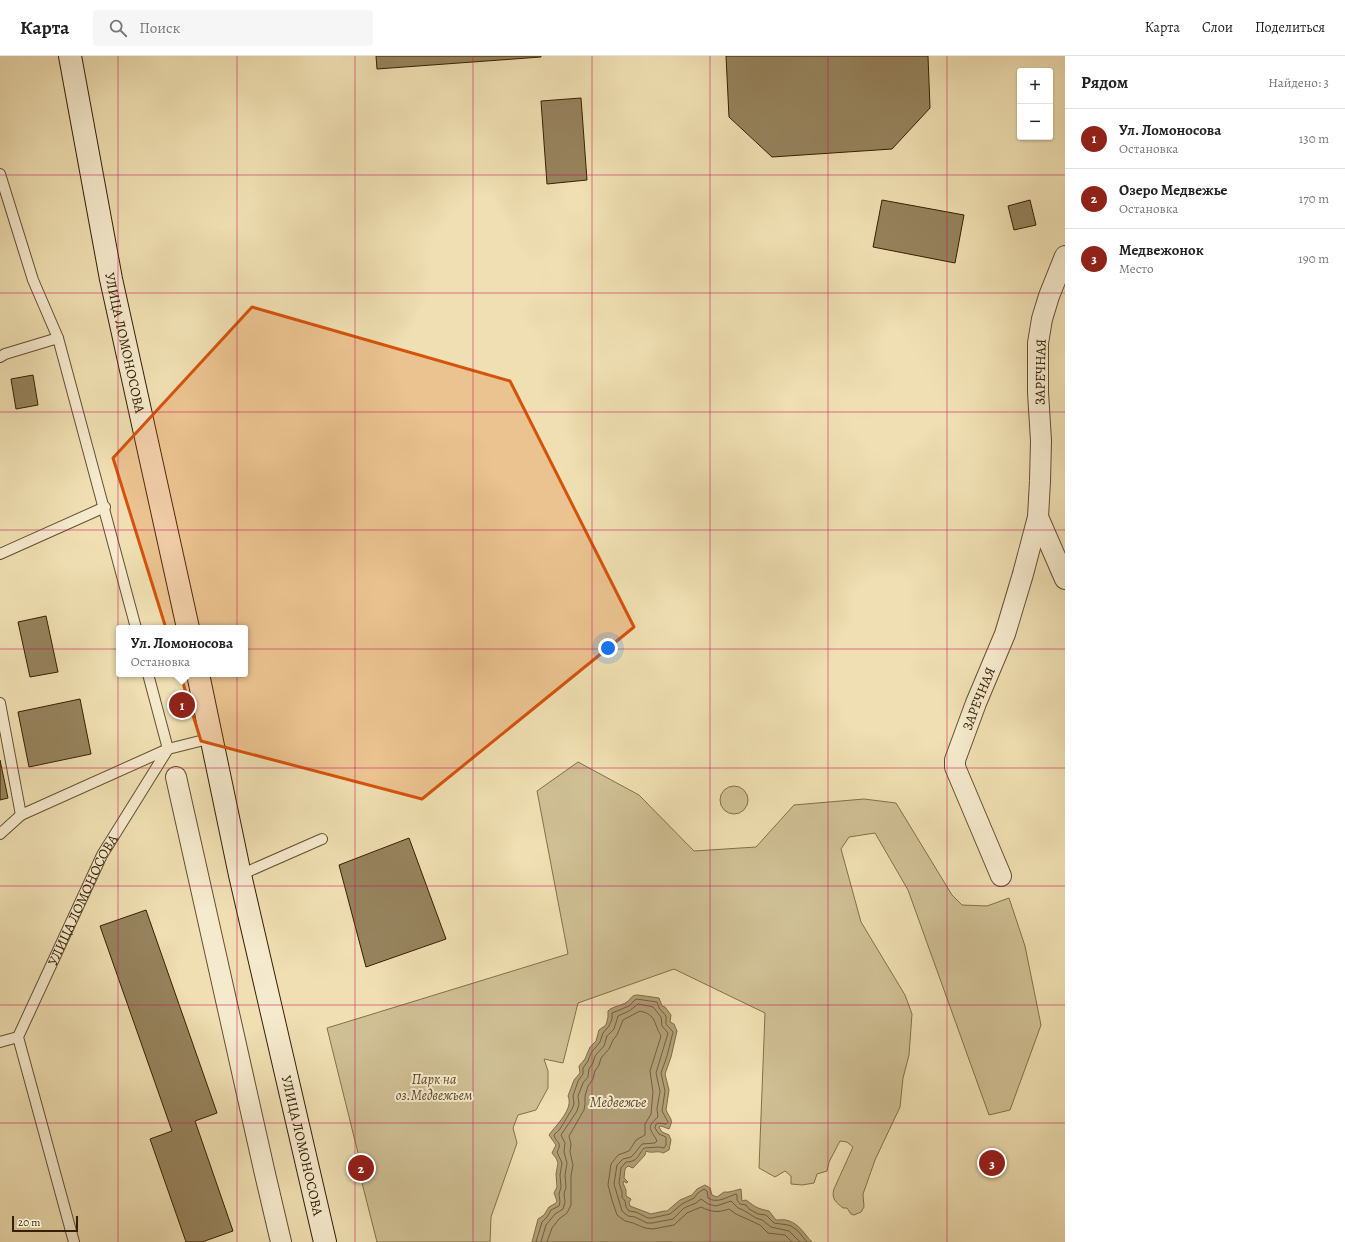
<!DOCTYPE html>
<html lang="ru">
<head>
<meta charset="utf-8">
<style>
	:root { --surface:#fff; --page:#f6f6f6; --text:#222; --muted:#767676; --line:#e0e0e0; --accent:#8f2418 }
	body { margin:0; font-family:Alegreya,serif; background:var(--page); color:var(--text) }
	.controls { position:absolute; right:12px; top:12px; display:grid; overflow:hidden; border-radius:4px; box-shadow:0 1px 3px #0004 }
	.controls button { width:36px; height:36px; display:grid; place-items:center; padding:0; border:0; border-bottom:1px solid var(--line); background:var(--surface); color:var(--text); font:20px sans-serif }
	.scale { position:absolute; left:12px; bottom:10px; width:66px; box-sizing:border-box; padding-left:4px; border:2px solid #352001; border-top:0; font-size:11px; line-height:14px; white-space:nowrap; color:#352001; -webkit-text-stroke:3px #f5eacd; paint-order:stroke }
	.you { position:absolute; left:608px; top:592px; width:14px; height:14px; margin:-10px; border:3px solid #fff; border-radius:50%; background:#1a73e8; box-shadow:0 0 0 6px #1a73e833 }
	.badge { display:grid; place-items:center; width:26px; height:26px; border-radius:50%; background:var(--accent); color:#fff; font-size:13px; font-weight:700 }
	.pin { position:absolute; translate:-50% -50%; border:2px solid #fff; box-shadow:0 1px 4px #0006 }
	.popup { position:absolute; left:116px; top:569px; width:132px; height:52px; box-sizing:border-box; display:grid; place-content:center; border-radius:4px; background:var(--surface); filter:drop-shadow(0 1px 3px #0005); font-size:13px; white-space:nowrap; color:var(--muted) }
	.popup b { font-size:15px; color:var(--text) }
	.popup::after { content:''; position:absolute; left:50%; top:100%; margin-left:-8px; border:8px solid transparent; border-top-color:var(--surface) }
	.list { margin:0; padding:0; list-style:none }
	h2 { display:flex; justify-content:space-between; align-items:center; height:52px; margin:0; padding:0 16px; font-size:17px }
	h2 small { font-size:13px; font-weight:400; color:var(--muted) }
	.list li { display:grid; grid-template-columns:26px 1fr auto; gap:12px; align-items:center; box-sizing:border-box; height:60px; padding:0 16px; border-top:1px solid var(--line) }
	.list b { display:block; font-size:15px; white-space:nowrap }
	.list p { margin:0; font-size:13px; white-space:nowrap; color:var(--muted) }
	.list em { font-size:13px; font-style:normal; color:var(--muted) }
	.icon { flex:none; width:22px; height:22px; fill:none; stroke:currentColor; stroke-width:2; stroke-linecap:round; stroke-linejoin:round }
	.map { position:relative; flex:none; width:1065px; height:1186px; overflow:hidden }
	header { display:flex; align-items:center; gap:24px; box-sizing:border-box; height:56px; padding:0 20px; background:var(--surface); border-bottom:1px solid var(--line) }
	header strong { font-size:19px }
	nav { display:flex; gap:22px; margin-inline-start:auto; font-size:14px }
	.search { width:280px; height:36px; background:var(--page); display:flex; align-items:center; gap:10px; box-sizing:border-box; padding:0 14px; border-radius:4px; color:var(--muted); font-size:15px }
	main { display:flex }
	aside { flex:1; background:var(--surface) }
	.map>svg:first-child { display:block }
	.green { fill:#cfbf94; stroke:#82704a }
	.water { fill:#b09e76; stroke:#7f6c47 }
	.lines { fill:none; stroke-linecap:round; stroke-linejoin:round }
	.shore { stroke:#725f3c; stroke-width:1 }
	.building { fill:#96835d; stroke:#352001 }
	.lane-casing { stroke:#64502d; stroke-width:12 }
	.street-casing { stroke:#64502d; stroke-width:22 }
	.secondary-casing { stroke:#352001; stroke-width:24 }
	.lane { stroke:#f5eacd; stroke-width:10 }
	.street { stroke:#f5eacd; stroke-width:20 }
	.secondary { stroke:#f5eacd; stroke-width:22 }
	.marked { fill:#d6530b; fill-opacity:0.2; stroke:#d6530b; stroke-width:3; stroke-linejoin:round }
	.grid { fill:none; stroke:#c2185b; stroke-width:1; stroke-opacity:0.55 }
	.labels { text-anchor:middle; stroke-width:4; stroke-linejoin:round; paint-order:stroke }
	.street-label { font-size:14px; fill:#352001; stroke:#f5eacd }
	.park-label { font-size:14px; font-style:italic; fill:#5c4826; stroke:#f5eacd }
	.water-label { font-size:15px; font-style:italic; fill:#604c2a; stroke:#f5eacd }
</style>
</head>
<body>
<header>
<strong>Карта</strong>
<div class="search"><svg class="icon" aria-label="search" viewBox="0 0 24 24"><circle cx="10" cy="10" r="6"/><path d="M15 15l6 6"/></svg>Поиск</div>
<nav><a>Карта</a><a>Слои</a><a>Поделиться</a></nav>
</header>
<main>
<div class="map">
<svg width="1065" height="1186" viewBox="0 0 1065 1186">
	<rect width="100%" height="100%" fill="#efdfb2"/>
	<filter id="stains"><feTurbulence type="fractalNoise" baseFrequency=".005" numOctaves="4"/><feColorMatrix values="0 0 0 0 .2 0 0 0 0 .09 0 0 0 0 .02 0 0 0 .5 -.17"/></filter>
	<radialGradient id="worn" r=".72"><stop offset=".6" stop-color="#630" stop-opacity="0"/><stop offset="1" stop-color="#630" stop-opacity=".3"/></radialGradient>
	<!-- green -->
	<path class="green" d="M578,706l61,33 55,56 62,-4 38,-42 70,-6 32,4 56,92 10,10 25,1 22,-8 16,48 16,79 -31,85 -21,5 -81,-225 -33,-57 -26,4 -8,12 20,73 44,73 7,19 -3,41 -6,23 -3,29 -25,53 -12,34 1,13 -3,5 -7,3 -3,-1 -4,-6h-4c-7,-6 -12,-9 -9,-19l19,-42 -6,-5 -7,-1 -11,21 -2,9 -10,3 -3,9 -12,2 -11,-1v-8l-6,-5 -10,6 -16,-9 6,-155 -91,-44 -96,34 -15,60 -19,-4 4,12v17l-12,22 -18,5 -5,13 4,15 -26,74 -1,25h-113l-16,-63 6,-4 -3,-13 -5,-5 -32,-129 241,-74 -31,-163z
		M720 744a14 14 0 1 1 28 0a14 14 0 1 1-28 0Z"/>
	<!-- water -->
	<path class="water" d="M638,939l21,3 3,8 3,1 6,8 -1,7 4,2 3,7 -6,26 -6,17 4,16 -3,20c4,9 8,9 3,19l-8,-3 -2,1 3,5 7,3 2,5 -2,10 -6,3c-5,-3 -11,1 -17,-2l-1,4 -12,13 -5,-2 -3,3 -1,9 4,4 -2,1 -2,-2 -1,2 3,7v6l5,3 -2,4 1,3 21,8 13,-3h3l13,-11 12,-5 5,-6 8,-4 5,3 2,7 5,2 7,-5c5,1 11,-2 17,-3l1,12 4,-1c11,8 10,8 23,11l7,9c4,0 9,-1 13,1 10,3 16,14 23,21h-280l6,-23 6,-4 5,-8 7,-4 1,-2 -3,-8 3,-6 -1,-13 2,-11 -2,-5 -4,-5 4,-8 -7,-10c7,-10 25,-26 19,-39l6,-16 6,-7 -1,-7 6,-7 5,-12 6,-6 3,-11 7,-5 2,-8v-6c5,-5 13,-5 19,-9 5,-4 4,-7 11,-7z"/>
	<g class="lines">
		<!-- shore -->
		<path class="shore" d="M536,1186l6,-20 5,-5 4,-7 8,-4 1,-4 -1,-8 2,-7 -1,-12 2,-12 -5,-11c6,-11 -1,-8 -3,-17l6,-6 12,-20 2,-5 -1,-8 5,-15 5,-7v-6l5,-7 3,-8 9,-11 3,-9 6,-7 3,-7v-6l17,-7 7,-7 21,3 2,6 7,8v8l7,8 -6,24 -6,17 4,18 -3,20 6,11 -2,2 -7,-1 -3,1 -1,4 4,6 7,3v8l-2,3 -5,-1 -15,1c-6,7 -6,14 -18,14l-5,6 -2,15 3,9v5l3,4 1,6 3,4 7,1 12,6h4l18,-4 12,-10 12,-6 4,-5 6,-4 3,2 1,7c9,6 19,-1 28,-4l1,1v5l3,4 6,1 3,4 9,5 8,1 8,8 14,2 3,1 7,5 9,11
			M541,1186l5,-17 9,-11 8,-5 2,-7 -1,-8 2,-7 -1,-12 2,-12 -3,-11 1,-9 -4,-8 16,-24 2,-7 -1,-8 5,-13 5,-6 1,-8 4,-6 2,-7 9,-10 3,-10 7,-7 4,-13 11,-5 9,-7 15,3 8,10 1,9 6,7 -12,40 4,18 -3,18 1,8c-13,11 -7,12 -1,24l-2,2 -13,1 -8,10 -3,3 -8,2 -6,6 -3,19 8,27 6,5 7,1 12,6h5l21,-4 11,-11 12,-5 5,-4 7,5 8,2 15,-5 7,7 5,2 13,8 6,2 9,7 18,4 11,11
			M547,1186l5,-14 7,-9 8,-6 4,-8v-29l2,-11 -3,-13 1,-8 -2,-8 15,-26 1,-6v-8l3,-10 5,-7 2,-8 4,-6 2,-7 8,-9 4,-9 4,-5 6,-15 17,-9c17,4 13,12 21,25l-11,35 3,21 -2,22 -6,10v11l-9,5 -7,11 -11,4 -7,9 -3,21 4,15 5,15 8,6 8,2 12,5 8,1 21,-4 13,-12 14,-6c10,5 17,6 28,2l7,5 24,11 8,8 17,2 7,7"/>
	</g>
	<!-- building -->
	<path class="building" d="M376,0h165v1l-164,12z
		M726,0h202l2,52 -38,41 -120,8 -43,-40z
		M581,42l6,82 -40,4 -6,-83z
		M882,144l82,15 -9,48 -82,-16z
		M1030,144l6,25 -22,5 -6,-24z
		M33,319l5,30 -22,4 -5,-30z
		M46,560l12,56 -28,5 -12,-55z
		M80,643l11,55 -62,13 -11,-55z
		M0,704l8,38 -8,2z
		M409,782l37,101 -80,28 -27,-102z
		M146,854l71,203 -22,8 38,110 -31,11h-16l-36,-103 22,-8 -72,-205z
		M361,1104l5,14 -9,3 -4,-14z"/>
	<g class="lines">
		<defs>
			<g id="lane">
				<path d="M0,118l33,106 25,58 78,290"/>
				<path d="M0,301l5,-3 53,-16"/>
				<path d="M0,498l105,-47"/>
				<path d="M148,618l20,75"/>
				<path d="M0,647l21,112"/>
				<path d="M0,778l21,-19 147,-66 44,-11"/>
				<path d="M240,819l82,-36"/>
				<path d="M0,986l18,-5"/>
				<path id="s1" d="M74,1186l-56,-205 84,-182 66,-106"/>
			</g>
			<g id="street">
				<path d="M1038,461l27,62"/>
				<path d="M176,721l89,397 16,68"/>
				<path id="s2" d="M1001,820l-46,-109v-7l21,-57 29,-69 18,-60 15,-57 2,-36 1,-40 -3,-49v-49l4,-24 7,-23 16,-40"/>
			</g>
			<g id="secondary">
				<path id="s3" d="M70,0l41,223 77,349"/>
				<path id="s4" d="M198,618l42,201 85,367"/>
			</g>
		</defs>
		<!-- lane casing -->
		<use href="#lane" class="lane-casing"/>
		<!-- street casing -->
		<use href="#street" class="street-casing"/>
		<!-- secondary casing -->
		<use href="#secondary" class="secondary-casing"/>
		<!-- lane -->
		<use href="#lane" class="lane"/>
		<!-- street -->
		<use href="#street" class="street"/>
		<!-- secondary -->
		<use href="#secondary" class="secondary"/>
	</g>
	<!-- marked area -->
	<path class="marked" d="M252,251l258,74 124,246 -212,172 -221,-58 -88,-283z"/>
	<!-- grid -->
	<path class="grid" d="M118,0v1186M237,0v1186M355,0v1186M473,0v1186M592,0v1186M710,0v1186M828,0v1186M947,0v1186M0,119h1065M0,237h1065M0,356h1065M0,474h1065M0,593h1065M0,712h1065M0,830h1065M0,949h1065M0,1067h1065"/>
	<g class="labels">
		<!-- street labels -->
		<g class="street-label">
			<text dy="5" stroke="none"><textPath href="#s3" startOffset="292">УЛИЦА ЛОМОНОСОВА</textPath></text>
			<text transform="translate(1040 316) rotate(-89)" y="5">ЗАРЕЧНАЯ</text>
			<text dy="5" stroke="none"><textPath href="#s2" startOffset="191">ЗАРЕЧНАЯ</textPath></text>
			<text dy="5" stroke="none"><textPath href="#s1" startOffset="364">УЛИЦА ЛОМОНОСОВА</textPath></text>
			<text dy="5" stroke="none"><textPath href="#s4" startOffset="483">УЛИЦА ЛОМОНОСОВА</textPath></text>
		</g>
		<!-- park labels -->
		<g class="park-label">
			<text x="434" y="1028">Парк на<tspan x="434" dy="16">оз.Медвежьем</tspan></text>
		</g>
		<!-- water labels -->
		<g class="water-label">
			<text x="618" y="1051">Медвежье</text>
		</g>
	</g>
	<rect width="100%" height="100%" filter="url(#stains)"/>
	<rect width="100%" height="100%" fill="url(#worn)"/>
</svg>
<div class="controls">
<button>+</button>
<button>−</button>
</div>
<div class="scale">20 m</div>
<div class="you"></div>
<div class="pin badge" style="left:182px;top:649px">1</div>
<div class="popup"><b>Ул. Ломоносова</b>Остановка</div>
<div class="pin badge" style="left:361px;top:1112px">2</div>
<div class="pin badge" style="left:992px;top:1107px">3</div>
</div>
<aside>
<h2>Рядом<small>Найдено: 3</small></h2>
<ul class="list">
<li><span class="badge">1</span><div><b>Ул. Ломоносова</b><p>Остановка</p></div><em>130 m</em></li>
<li><span class="badge">2</span><div><b>Озеро Медвежье</b><p>Остановка</p></div><em>170 m</em></li>
<li><span class="badge">3</span><div><b>Медвежонок</b><p>Место</p></div><em>190 m</em></li>
</ul>
</aside>
</main>
</body>
</html>
